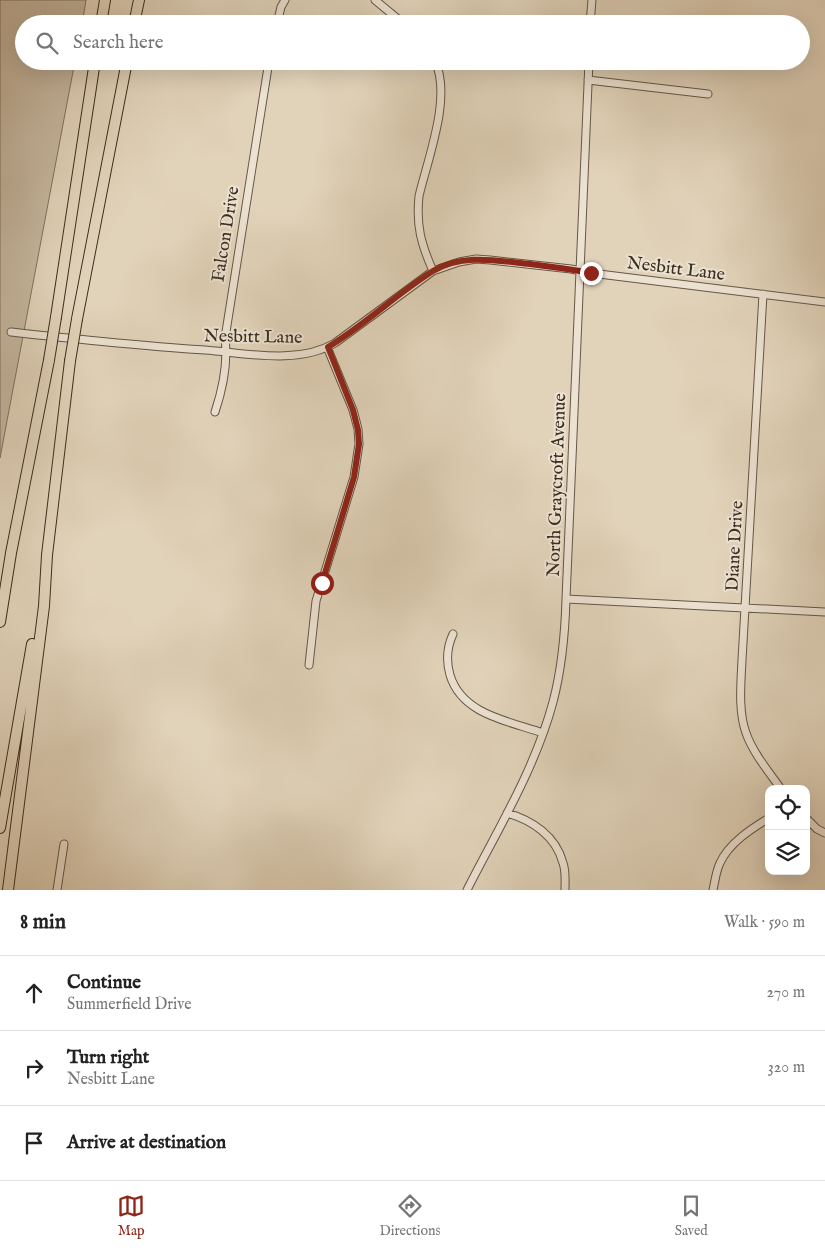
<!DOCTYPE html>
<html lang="en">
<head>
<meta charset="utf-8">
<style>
	:root { --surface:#fff; --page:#f6f6f6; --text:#222; --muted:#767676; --line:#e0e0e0; --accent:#8f2418 }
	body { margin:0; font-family:"IM FELL English",serif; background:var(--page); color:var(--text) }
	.controls { position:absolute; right:15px; bottom:15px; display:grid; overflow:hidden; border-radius:10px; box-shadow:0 5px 20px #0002 }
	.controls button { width:45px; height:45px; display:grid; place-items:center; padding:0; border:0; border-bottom:1px solid var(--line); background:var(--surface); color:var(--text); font:25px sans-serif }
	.stop { position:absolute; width:15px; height:15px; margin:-11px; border:4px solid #8f2418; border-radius:50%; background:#fff }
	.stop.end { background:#8f2418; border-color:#fff; box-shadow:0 1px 5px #0008 }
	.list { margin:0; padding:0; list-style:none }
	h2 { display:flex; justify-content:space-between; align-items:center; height:65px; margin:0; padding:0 20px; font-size:21px }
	h2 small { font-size:16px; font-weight:400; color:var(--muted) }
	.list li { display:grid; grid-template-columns:32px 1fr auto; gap:15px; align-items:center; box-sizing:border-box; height:75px; padding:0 20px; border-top:1px solid var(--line) }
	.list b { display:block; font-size:19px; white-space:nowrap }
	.list p { margin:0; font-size:16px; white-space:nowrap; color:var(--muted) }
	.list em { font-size:16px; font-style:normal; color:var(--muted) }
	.icon { flex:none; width:28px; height:28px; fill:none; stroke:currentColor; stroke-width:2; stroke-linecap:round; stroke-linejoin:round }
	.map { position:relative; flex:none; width:825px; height:890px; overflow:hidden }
	.search { position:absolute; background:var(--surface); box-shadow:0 5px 20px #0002; left:15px; right:15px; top:15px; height:55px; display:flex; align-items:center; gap:12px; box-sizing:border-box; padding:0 18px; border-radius:28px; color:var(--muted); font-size:19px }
	.sheet { height:290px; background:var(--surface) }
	nav { display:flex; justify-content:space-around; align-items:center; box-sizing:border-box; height:70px; border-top:1px solid var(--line); background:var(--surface); font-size:14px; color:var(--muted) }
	nav a { display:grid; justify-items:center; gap:2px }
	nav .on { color:var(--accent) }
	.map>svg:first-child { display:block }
	.green { fill:#c5b7a0; stroke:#807260 }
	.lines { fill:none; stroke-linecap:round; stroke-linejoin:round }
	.minor-casing { stroke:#645746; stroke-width:9 }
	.highway-casing { stroke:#3b2e1f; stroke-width:12 }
	.minor { stroke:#ece2d2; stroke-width:7 }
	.highway { stroke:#e1d3ba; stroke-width:10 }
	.highway-bridge-casing { stroke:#3b2e1f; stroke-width:12; stroke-linecap:butt }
	.highway-bridge { stroke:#e1d3ba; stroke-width:10 }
	.route { stroke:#8f2418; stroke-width:6 }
	.labels { text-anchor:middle; stroke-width:4; stroke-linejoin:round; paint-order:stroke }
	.street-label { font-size:18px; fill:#3b2e1f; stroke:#ece2d2 }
</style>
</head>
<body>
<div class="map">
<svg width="825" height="890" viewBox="0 0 825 890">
	<rect width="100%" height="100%" fill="#e1d3ba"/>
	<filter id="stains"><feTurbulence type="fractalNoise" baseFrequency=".004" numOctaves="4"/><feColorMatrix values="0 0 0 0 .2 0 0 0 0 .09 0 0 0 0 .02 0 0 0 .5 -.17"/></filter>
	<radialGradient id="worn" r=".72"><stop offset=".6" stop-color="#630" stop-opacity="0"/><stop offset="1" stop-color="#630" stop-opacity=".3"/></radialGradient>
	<!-- green -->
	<path class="green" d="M0,0h86l-4,24h-58v37h51l-75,397z"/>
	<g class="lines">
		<defs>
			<path id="minor" d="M375,0l29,24
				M277,24l4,-17 4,-7
				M590,24l2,-24
				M588,80l120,14
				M433,271c-12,-27 -17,-45 -14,-75 9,-38 33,-99 16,-135
				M763,294l-21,366c-1,23 -4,51 4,73 7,20 23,39 35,56
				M11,332c65,7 129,14 194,18 41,3 93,15 130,-7l98,-72 26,-9 17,-3 14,1 81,9 20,4 234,29
				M215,412c8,-24 13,-50 10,-74l44,-277
				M566,599l259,13
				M453,634c-6,13 -7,27 -3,41 12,40 59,46 93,58
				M309,665l7,-64 38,-124 5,-33 -1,-15 -5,-19 -26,-63
				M507,813c25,7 49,23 56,50 3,8 2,18 2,27
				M806,818l11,11 8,4
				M57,890l7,-46
				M467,890c31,-61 68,-121 86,-188 9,-34 12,-68 13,-103l23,-538
				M713,890c2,-9 3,-19 7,-27 9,-20 31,-34 49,-45"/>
			<path id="highway" d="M101,24l4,-24
				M134,24l5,-24
				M56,317l39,-256
				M77,319l50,-258
				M0,622l11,-69 38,-193
				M0,828l32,-184
				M8,890l36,-284 3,-51 23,-194"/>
		</defs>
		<!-- minor casing -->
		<use href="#minor" class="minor-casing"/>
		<!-- highway casing -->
		<use href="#highway" class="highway-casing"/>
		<!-- minor -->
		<use href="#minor" class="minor"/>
		<!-- highway -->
		<use href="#highway" class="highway"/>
		<defs>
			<path id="highway-bridge" d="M49,360l7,-43
				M70,361l7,-42"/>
		</defs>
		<!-- highway-bridge casing -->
		<use href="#highway-bridge" class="highway-bridge-casing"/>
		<!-- highway-bridge -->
		<use href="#highway-bridge" class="highway-bridge"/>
	</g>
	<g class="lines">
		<!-- route -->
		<path class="route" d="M322,583l32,-106 5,-33 -1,-14 -5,-20 -25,-63c37,-22 68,-53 105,-76 29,-18 66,-10 97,-7 21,3 41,5 61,9"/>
	</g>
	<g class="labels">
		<!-- street labels -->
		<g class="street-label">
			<text transform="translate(225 234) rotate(-81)" y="6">Falcon Drive</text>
			<text transform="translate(676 268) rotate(7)" y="6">Nesbitt Lane</text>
			<text transform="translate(253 336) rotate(1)" y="6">Nesbitt Lane</text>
			<text transform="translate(556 485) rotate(-88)" y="6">North Graycroft Avenue</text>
			<text transform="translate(734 546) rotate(-87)" y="6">Diane Drive</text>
		</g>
	</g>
	<rect width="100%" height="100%" filter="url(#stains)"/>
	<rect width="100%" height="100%" fill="url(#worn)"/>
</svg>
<div class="controls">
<button><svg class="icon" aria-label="locate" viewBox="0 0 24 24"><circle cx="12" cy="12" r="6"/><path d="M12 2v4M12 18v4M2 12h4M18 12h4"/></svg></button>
<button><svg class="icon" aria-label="layers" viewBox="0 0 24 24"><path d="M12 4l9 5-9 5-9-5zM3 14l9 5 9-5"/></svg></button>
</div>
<div class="stop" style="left:322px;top:583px"></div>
<div class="stop end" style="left:591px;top:273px"></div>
<div class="search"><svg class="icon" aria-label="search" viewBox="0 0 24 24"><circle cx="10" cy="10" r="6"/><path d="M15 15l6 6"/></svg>Search here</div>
</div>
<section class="sheet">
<h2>8 min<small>Walk · 590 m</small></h2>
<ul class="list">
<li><svg class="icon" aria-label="ahead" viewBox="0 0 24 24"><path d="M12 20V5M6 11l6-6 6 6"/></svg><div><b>Continue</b><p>Summerfield Drive</p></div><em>270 m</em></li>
<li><svg class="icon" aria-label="right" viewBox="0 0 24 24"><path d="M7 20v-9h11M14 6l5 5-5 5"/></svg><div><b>Turn right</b><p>Nesbitt Lane</p></div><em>320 m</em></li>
<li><svg class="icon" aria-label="arrive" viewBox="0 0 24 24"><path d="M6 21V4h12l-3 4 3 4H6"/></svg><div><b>Arrive at destination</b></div></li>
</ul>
</section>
<nav>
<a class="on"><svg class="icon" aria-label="map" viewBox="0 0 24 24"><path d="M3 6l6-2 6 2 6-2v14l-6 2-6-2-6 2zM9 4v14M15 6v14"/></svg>Map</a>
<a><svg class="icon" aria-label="directions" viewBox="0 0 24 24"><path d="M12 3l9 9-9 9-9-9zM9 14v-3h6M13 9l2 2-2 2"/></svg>Directions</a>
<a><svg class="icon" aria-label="saved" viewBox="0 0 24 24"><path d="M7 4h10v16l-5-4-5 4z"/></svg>Saved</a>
</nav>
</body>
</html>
